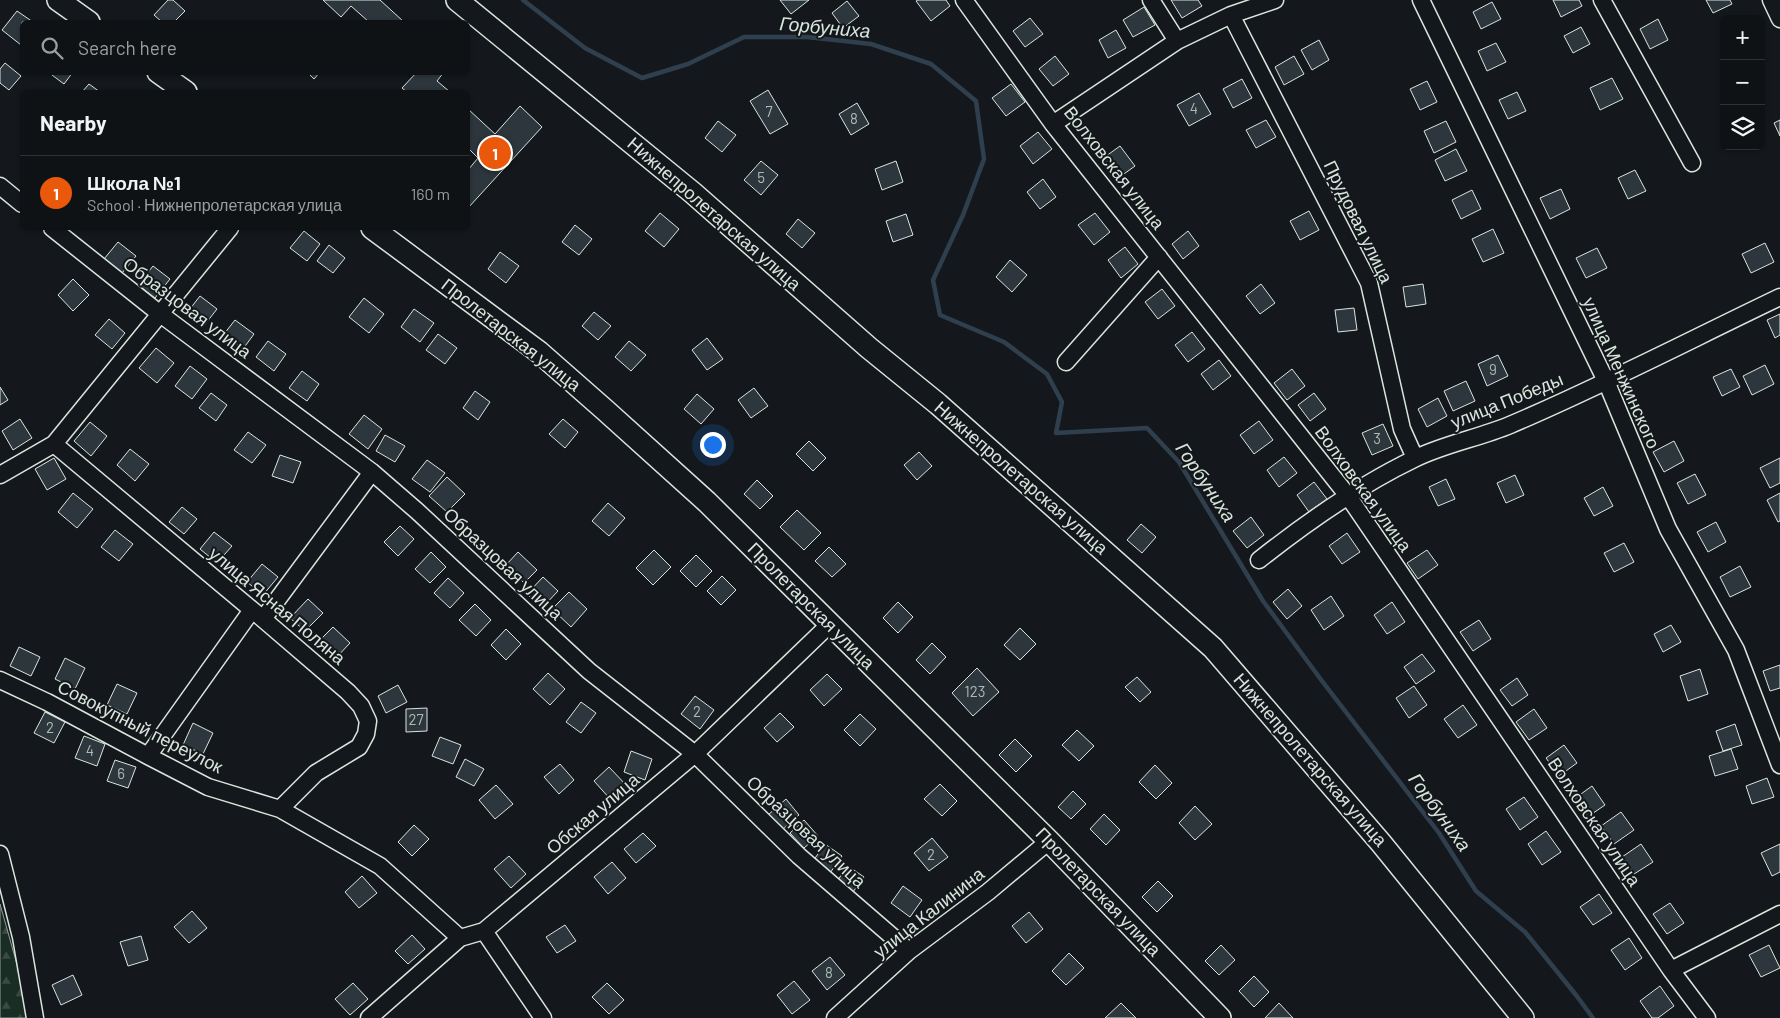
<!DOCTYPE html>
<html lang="en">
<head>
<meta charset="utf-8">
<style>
	:root { --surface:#0f1215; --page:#1d2022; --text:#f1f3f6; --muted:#9b9ea0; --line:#2f3234; --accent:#ea580c }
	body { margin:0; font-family:Barlow,sans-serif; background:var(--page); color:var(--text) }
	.controls { position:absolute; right:15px; top:15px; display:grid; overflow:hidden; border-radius:8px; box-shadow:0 1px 4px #0004 }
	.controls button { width:45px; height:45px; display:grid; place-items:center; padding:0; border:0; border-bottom:1px solid var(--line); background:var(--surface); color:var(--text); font:25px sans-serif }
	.you { position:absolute; left:712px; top:444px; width:18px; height:18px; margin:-12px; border:4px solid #fff; border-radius:50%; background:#1a73e8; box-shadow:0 0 0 8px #1a73e833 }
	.badge { display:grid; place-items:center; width:32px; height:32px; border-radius:50%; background:var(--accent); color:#fff; font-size:16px; font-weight:700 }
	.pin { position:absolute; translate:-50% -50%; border:2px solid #fff; box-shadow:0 1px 5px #0006 }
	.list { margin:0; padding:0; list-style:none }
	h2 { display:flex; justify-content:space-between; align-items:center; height:65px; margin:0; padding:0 20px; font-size:21px }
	h2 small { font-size:16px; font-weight:400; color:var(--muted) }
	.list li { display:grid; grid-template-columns:32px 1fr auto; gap:15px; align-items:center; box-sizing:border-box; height:75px; padding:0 20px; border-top:1px solid var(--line) }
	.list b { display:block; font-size:19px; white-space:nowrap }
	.list p { margin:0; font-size:16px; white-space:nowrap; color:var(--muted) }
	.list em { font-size:16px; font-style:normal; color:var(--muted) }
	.icon { flex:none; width:28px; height:28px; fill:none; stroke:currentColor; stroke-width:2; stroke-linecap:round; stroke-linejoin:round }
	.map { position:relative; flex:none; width:1780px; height:1018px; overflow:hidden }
	.search { position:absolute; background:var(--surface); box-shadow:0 1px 4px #0004; left:20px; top:20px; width:450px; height:55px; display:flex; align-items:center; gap:12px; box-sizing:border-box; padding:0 18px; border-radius:8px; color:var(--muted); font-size:19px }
	.panel { position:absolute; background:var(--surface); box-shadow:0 1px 4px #0004; left:20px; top:90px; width:450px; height:140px; border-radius:8px }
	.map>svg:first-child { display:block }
	.forest { fill:url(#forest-firs); stroke:#939e99 }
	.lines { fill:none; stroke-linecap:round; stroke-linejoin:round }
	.stream { stroke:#2f3f4d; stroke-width:4.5 }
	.building { fill:#2c363c; stroke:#d8e6dc }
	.minor-casing { stroke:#d8e6dc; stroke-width:19 }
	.major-casing { stroke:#d8e6dc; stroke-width:24 }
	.minor { stroke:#14181c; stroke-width:16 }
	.major { stroke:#14181c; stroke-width:21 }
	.labels { text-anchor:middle; stroke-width:4; stroke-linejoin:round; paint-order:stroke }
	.number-label { font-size:15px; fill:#adbab4 }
	.street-label { font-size:18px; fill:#d8e6dc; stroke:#14181c }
	.water-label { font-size:19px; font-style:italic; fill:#d8e6dc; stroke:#14181c }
</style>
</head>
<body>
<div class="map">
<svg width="1780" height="1018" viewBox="0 0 1780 1018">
	<defs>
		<pattern id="forest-firs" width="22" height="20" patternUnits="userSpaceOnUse" patternTransform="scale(1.25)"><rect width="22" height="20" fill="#1a2d24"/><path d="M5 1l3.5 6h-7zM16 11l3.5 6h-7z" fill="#3b4b43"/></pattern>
	</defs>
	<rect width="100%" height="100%" fill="#14181c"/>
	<!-- forest -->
	<path class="forest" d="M0,904l32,114h-32z"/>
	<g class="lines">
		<!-- stream -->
		<path class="stream" d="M523,0l62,48 57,30 46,-14 56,-27h63l64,7 60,20 45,37 8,58 -21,56 -30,65 7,35 64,27 43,32 15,28 -6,31 91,-5 32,34 84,139 59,80 117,152 37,58 49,41 51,63 17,23"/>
	</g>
	<!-- building -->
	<path class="building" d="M168,0h5l12,11 -11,11h-12l-8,-7z
		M323,0h57l24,22h-35l-18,-16 -10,11z
		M780,0h29l-18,14z
		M918,0h28l4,6 -19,15 -15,-20z
		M1171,0h27l4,6 -20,12z
		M1553,0h26l3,6 -21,11z
		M1706,0h24l2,4 -19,9z
		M847,1l12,15 -16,12 -11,-15z
		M1492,2l9,17 -20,10 -8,-17z
		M1144,7l11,18 -22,12 -10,-17z
		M17,11l16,11h-11v21l-1,2 -19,-15z
		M1030,18l13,16 -18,13 -12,-16z
		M1658,19l10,21 -18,9 -10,-20z
		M1581,27l9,17 -17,9 -9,-17z
		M1116,30l10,18 -18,10 -9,-18z
		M1319,40l10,20 -17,10 -11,-20z
		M1496,43l10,19 -19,9 -9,-20z
		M1055,56l14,18 -16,12 -14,-17z
		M1294,56l10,18 -20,11 -9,-18z
		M5,63l16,13 -12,14 -9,-7v-14z
		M48,72h25l-9,12z
		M307,72h13l-6,7z
		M417,72h27l-7,9 13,11h-43l-5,-4z
		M1612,78l11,21 -23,11 -10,-22z
		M1242,79l10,19 -19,10 -10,-19z
		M1427,81l10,21 -17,8 -10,-21z
		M89,84l11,8h-18z
		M1011,84l14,18 -19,14 -14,-18z
		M768,90l20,34 -18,10 -20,-33z
		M1517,92l9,19 -18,8 -9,-19z
		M1199,93l12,21 -22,12 -12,-21z
		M857,103l12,21 -18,11 -12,-21z
		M520,106l22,21 -74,81v-38l10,-12 -10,-10v-39l27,25z
		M1266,120l10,17 -20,11 -10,-18z
		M1780,120v16l-6,-13z
		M718,121l18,14 -14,17 -17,-14z
		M1446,121l10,21 -22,11 -10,-22z
		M1038,132l14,17 -19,15 -13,-18z
		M1120,146l15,20 -18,13 -15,-20z
		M1456,149l11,22 -22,10 -10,-21z
		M761,161l17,14 -17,20 -17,-15z
		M896,161l7,21 -21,8 -7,-21z
		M1635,170l11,21 -18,8 -10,-21z
		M1043,179l13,18 -16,12 -13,-17z
		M1561,189l9,20 -20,10 -10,-21z
		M1472,190l9,19 -20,10 -9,-19z
		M1309,211l10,19 -19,10 -10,-19z
		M660,213l19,16 -15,18 -19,-16z
		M1095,213l15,19 -16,13 -16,-20z
		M906,214l7,21 -20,7 -7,-21z
		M798,219l17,14 -13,15 -16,-14z
		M575,225l17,14 -13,16 -17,-13z
		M1493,229l11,24 -21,9 -11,-23z
		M304,231l16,13 -13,17 -17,-13z
		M1188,231l11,15 -16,13 -11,-15z
		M118,242l18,14 -14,17 -18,-14z
		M1765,243l9,19 -23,11 -9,-19z
		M329,245l16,13 -12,15 -16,-12z
		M1125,247l13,17 -17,14 -13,-18z
		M1597,248l10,20 -21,10 -10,-20z
		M500,252l19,14 -13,17 -18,-14z
		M1010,260l17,15 -15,17 -16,-15z
		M153,266l17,13 -15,19 -17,-13z
		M73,279l16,16 -16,16 -15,-16z
		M1261,284l14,19 -15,11 -14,-18z
		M1423,284l3,20 -20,3 -3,-20z
		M1162,289l13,17 -17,13 -13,-17z
		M200,296l17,13 -14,18 -17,-13z
		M364,298l20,16 -15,19 -20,-16z
		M1354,308l3,22 -19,2 -3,-22z
		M414,309l20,14 -14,19 -19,-15z
		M594,312l17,14 -13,14 -16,-14z
		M1780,314v21l-5,3 -8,-18z
		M109,319l16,14 -13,16 -17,-14z
		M235,320l19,14 -11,15 -19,-15z
		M1192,332l13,17 -17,13 -13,-17z
		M438,334l19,14 -12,16 -19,-14z
		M707,338l16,21 -16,11 -15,-20z
		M268,341l18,13 -12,17 -18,-14z
		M629,341l17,14 -15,16 -16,-14z
		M156,348l18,15 -17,20 -18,-15z
		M1498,355l10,21 -21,10 -9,-22z
		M1219,360l12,16 -18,14 -12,-16z
		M1765,365l9,19 -22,11 -9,-19z
		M190,366l17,13 -15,20 -17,-13z
		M1292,369l13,17 -18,14 -13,-17z
		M1731,369l9,18 -18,9 -9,-19z
		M302,371l17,13 -12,17 -18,-13z
		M1466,381l9,20 -22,10 -9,-20z
		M0,387l8,13 -8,5z
		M754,388l14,18 -17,12 -13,-18z
		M475,391l15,11 -12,18 -15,-12z
		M211,393l16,12 -11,16 -17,-13z
		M1314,393l12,16 -16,12 -12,-16z
		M697,394l17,15 -13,15 -17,-15z
		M1438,398l9,18 -20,11 -9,-18z
		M364,415l18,14 -14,20 -19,-15z
		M20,419l12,19 -19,12 -11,-19z
		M563,419l15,13 -13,16 -16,-14z
		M1259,421l14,19 -19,14 -14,-19z
		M90,422l17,14 -16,20 -17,-15z
		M1383,424l10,22 -21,9 -10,-22z
		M248,432l18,13 -14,18 -18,-13z
		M385,435l20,11 -10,16 -19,-11z
		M809,441l17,17 -13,13 -17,-17z
		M1674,441l10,20 -20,11 -11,-20z
		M130,449l19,15 -14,17 -18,-16z
		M919,452l13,14 -15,14 -13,-15z
		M280,455l21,7 -8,21 -21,-7z
		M1284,457l13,16 -18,14 -12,-17z
		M54,458l12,21 -19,11 -12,-21z
		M1780,458v25l-10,5 -10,-20z
		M427,460l18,13 -15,19 -18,-13z
		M1695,474l11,21 -18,9 -11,-21z
		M1515,475l9,20 -18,8 -9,-20z
		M447,477l18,17 -18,18 -18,-16z
		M1446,479l9,20 -17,7 -9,-19z
		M757,480l16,16 -13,13 -16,-15z
		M1314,482l13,17 -18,13 -12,-17z
		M1603,487l10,19 -19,10 -10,-18z
		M73,493l20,16 -16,19 -19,-16z
		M1780,493v28l-2,1 -11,-22z
		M608,503l17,15 -16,18 -17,-15z
		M182,507l15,12 -13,15 -15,-12z
		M797,510l24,23 -17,17 -24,-23z
		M1251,517l13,18 -17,13 -14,-17z
		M1716,522l10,20 -18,10 -11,-20z
		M1141,524l15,13 -14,16 -15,-13z
		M400,526l14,13 -16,17 -14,-14z
		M115,530l18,14 -14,17 -18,-14z
		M214,532l18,14 -15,17 -17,-14z
		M1347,533l13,19 -18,12 -13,-18z
		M1624,543l10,19 -20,10 -10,-19z
		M829,547l17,17 -14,13 -17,-16z
		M654,550l17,17 -18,18 -17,-17z
		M1427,550l11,15 -20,14 -11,-16z
		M431,552l15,15 -16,16 -15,-14z
		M518,552l19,18 -13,13 -18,-18z
		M696,555l16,16 -16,16 -16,-16z
		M262,564l16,13 -15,18 -16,-13z
		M1740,566l11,21 -21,10 -10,-20z
		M722,576l14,14 -15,15 -14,-14z
		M543,577l15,14 -16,17 -15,-14z
		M448,578l16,15 -14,15 -16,-15z
		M1288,589l14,17 -15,13 -14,-17z
		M569,592l18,17 -16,18 -19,-18z
		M1331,596l13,20 -20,14 -13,-20z
		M308,599l15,14 -18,18 -15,-13z
		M898,602l15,15 -15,16 -15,-15z
		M1392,602l13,20 -18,12 -13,-19z
		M475,604l16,16 -15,16 -17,-16z
		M1479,620l12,19 -18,12 -13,-19z
		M1671,625l10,17 -18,10 -9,-18z
		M333,627l17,16 -15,16 -17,-17z
		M1020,628l16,16 -16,16 -16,-15z
		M506,629l15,15 -15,16 -15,-15z
		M932,643l14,14 -16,17 -14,-14z
		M19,647l21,10 -9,19 -21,-10z
		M1422,654l13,17 -19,13 -12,-17z
		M65,658l20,10 -10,21 -20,-10z
		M1780,665v23l-10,3 -7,-20z
		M977,668l22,24 -26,24 -21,-23z
		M1700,669l8,25 -20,7 -8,-25z
		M548,673l17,16 -15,16 -17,-16z
		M827,674l15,15 -18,17 -14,-16z
		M1137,677l14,15 -11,10 -15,-15z
		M1517,678l11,17 -16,11 -12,-16z
		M117,684l20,9 -10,21 -20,-9z
		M398,685l9,17 -21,11 -8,-17z
		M1414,686l13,19 -18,13 -13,-20z
		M695,696l19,14 -14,19 -19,-15z
		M581,702l15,11 -15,20 -15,-11z
		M1463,705l14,20 -19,13 -14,-19z
		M427,708v23l-21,1v-23z
		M1534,709l13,19 -18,12 -13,-18z
		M45,712l20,10 -11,21 -20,-10z
		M780,713l14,14 -17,15 -13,-14z
		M860,714l16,15 -16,17 -16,-16z
		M193,723l20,10 -10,21 -20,-9z
		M1735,724l7,21 -19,6 -7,-20z
		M1077,730l17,16 -15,15 -17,-16z
		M84,736l21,8 -8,22 -22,-8z
		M440,737l21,8 -8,19 -21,-8z
		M1015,739l17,17 -16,16 -17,-17z
		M1564,745l13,18 -18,13 -13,-18z
		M1731,749l7,20 -23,7 -6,-20z
		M631,751l21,8 -7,21 -21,-8z
		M465,759l19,10 -10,17 -18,-9z
		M115,760l21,7 -8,21 -21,-7z
		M560,764l14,16 -15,14 -15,-17z
		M1155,765l17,18 -16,16 -17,-17z
		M609,767l18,19 -16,14 -17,-19z
		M1767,778l7,19 -22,7 -6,-18z
		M940,784l17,17 -15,15 -18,-17z
		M496,785l17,19 -18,15 -16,-19z
		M1592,786l13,19 -19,13 -12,-19z
		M1073,791l13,13 -15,15 -13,-12z
		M1524,797l14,20 -18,13 -14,-21z
		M786,799l13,16 -17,15 -14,-15z
		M1195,806l17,18 -17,16 -16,-17z
		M1621,812l13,18 -20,14 -13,-18z
		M1104,814l16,16 -14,15 -16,-16z
		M804,820l14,16 -14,12 -14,-15z
		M414,825l15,14 -17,17 -14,-14z
		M1546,831l15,21 -19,13 -14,-21z
		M643,833l13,13 -20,17 -12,-14z
		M932,838l16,19 -19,14 -15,-18z
		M825,844l17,12 -12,17 -17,-12z
		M1641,844l12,18 -19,12 -12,-17z
		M1780,844v28l-8,4 -11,-23z
		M509,856l17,18 -15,14 -17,-19z
		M612,862l14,16 -18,16 -14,-17z
		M848,866l16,11 -11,15 -16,-11z
		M362,876l15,17 -18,15 -14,-16z
		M1158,881l15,15 -16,16 -15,-15z
		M903,886l19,14 -12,17 -19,-14z
		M1599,894l13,19 -19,12 -13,-18z
		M1670,903l14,20 -17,11 -14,-20z
		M192,911l15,17 -18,15 -15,-16z
		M1029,912l14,17 -17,14 -14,-17z
		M565,925l11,16 -19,12 -11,-16z
		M412,935l13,14 -17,15 -13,-13z
		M141,936l7,24 -20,6 -8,-24z
		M1629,938l13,20 -17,12 -14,-20z
		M1221,945l14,15 -16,15 -14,-14z
		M1769,945l11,23 -19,9 -12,-22z
		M1069,953l15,15 -18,17 -14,-14z
		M830,957l15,18 -18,15 -15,-19z
		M73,975l9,20 -21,10 -9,-20z
		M1254,976l15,16 -15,15 -15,-16z
		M794,981l16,19 -18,14 -15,-19z
		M353,983l15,16 -18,16 -15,-16z
		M607,983l17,17 -15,14 -17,-17z
		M1660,986l14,20 -16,12h-6l-12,-17z
		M1121,1003l15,15h-31z
		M1279,1003l14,15h-28z"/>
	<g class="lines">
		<defs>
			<path id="minor" d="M964,0l89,124 295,372 323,474 36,48
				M1151,0l26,41
				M1421,0l185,381 62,148 68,121 44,115
				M1602,0l90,163
				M1771,0l9,19
				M1231,15l138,268 33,146 13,29
				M1053,124l124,-83 54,-26 44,-15
				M0,186l22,18
				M52,228l107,85 213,159 45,39 172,160 106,83 104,102 110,95
				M1066,362l93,-105
				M54,444l209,175 85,73 13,14 7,15 -2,13 -7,13 -43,26 -36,36
				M0,475l54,-31 176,-216
				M1259,560c48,-38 99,-74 155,-101 30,-15 65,-21 96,-34 92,-39 180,-85 270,-128
				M263,619l109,-147
				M0,680l47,22 101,54 60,31 72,22 100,57 80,72
				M148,756l104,-146
				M0,854l21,83 14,81
				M484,931l59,87
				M1671,970l109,-56
				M369,1018l91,-80 24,-7 211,-177 135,-130
				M835,1018l74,-67 79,-59 61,-51"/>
			<path id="major" d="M58,0l31,22
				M457,0l236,193 176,155 69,56 275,244 168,195 142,175
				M158,72l28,20
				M372,228l167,124 66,58 102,92 342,339 171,177"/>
		</defs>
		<!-- minor casing -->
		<use href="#minor" class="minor-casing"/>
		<!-- major casing -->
		<use href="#major" class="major-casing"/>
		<!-- minor -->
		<use href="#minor" class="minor"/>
		<!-- major -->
		<use href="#major" class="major"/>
	</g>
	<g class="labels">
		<!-- number labels -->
		<g class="number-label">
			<text x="1194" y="114">4</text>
			<text x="769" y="117">7</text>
			<text x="854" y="124">8</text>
			<text x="761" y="183">5</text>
			<text x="1493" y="375">9</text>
			<text x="1377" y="444">3</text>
			<text x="975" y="697">123</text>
			<text x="697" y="717">2</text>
			<text x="416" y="725">27</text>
			<text x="50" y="733">2</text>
			<text x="90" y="756">4</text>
			<text x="121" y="779">6</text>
			<text x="931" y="860">2</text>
			<text x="829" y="978">8</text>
		</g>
		<!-- street labels -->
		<g class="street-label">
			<text transform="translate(1114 168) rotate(52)" y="6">Волховская улица</text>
			<text transform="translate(714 214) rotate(41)" y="6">Нижнепролетарская улица</text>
			<text transform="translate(1358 222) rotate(64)" y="6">Прудовая улица</text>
			<text transform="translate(187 308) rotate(37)" y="6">Образцовая улица</text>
			<text transform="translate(511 335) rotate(38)" y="6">Пролетарская улица</text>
			<text transform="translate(1621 373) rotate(66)" y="6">улица Менжинского</text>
			<text transform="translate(1507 401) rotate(-22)" y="6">улица Победы</text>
			<text transform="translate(1021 478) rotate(41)" y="6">Нижнепролетарская улица</text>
			<text transform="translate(1363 489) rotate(54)" y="6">Волховская улица</text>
			<text transform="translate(503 564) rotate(43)" y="6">Образцовая улица</text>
			<text transform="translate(277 606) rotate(40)" y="6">улица Ясная Поляна</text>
			<text transform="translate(811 606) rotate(45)" y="6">Пролетарская улица</text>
			<text transform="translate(140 727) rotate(27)" y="6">Совокупный переулок</text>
			<text transform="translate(1310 760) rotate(49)" y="6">Нижнепролетарская улица</text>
			<text transform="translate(593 814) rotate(-40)" y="6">Обская улица</text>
			<text transform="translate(1594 822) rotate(56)" y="6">Волховская улица</text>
			<text transform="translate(806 832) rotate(43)" y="6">Образцовая улица</text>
			<text transform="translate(1098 892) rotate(46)" y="6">Пролетарская улица</text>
			<text transform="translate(929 913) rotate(-38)" y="6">улица Калинина</text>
		</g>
		<!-- water labels -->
		<g class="water-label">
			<text transform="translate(825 27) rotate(5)" y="7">Горбуниха</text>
			<text transform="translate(1206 482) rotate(56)" y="7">Горбуниха</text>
			<text transform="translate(1440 812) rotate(54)" y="7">Горбуниха</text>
		</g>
	</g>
</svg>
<div class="controls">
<button>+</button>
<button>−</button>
<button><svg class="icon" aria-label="layers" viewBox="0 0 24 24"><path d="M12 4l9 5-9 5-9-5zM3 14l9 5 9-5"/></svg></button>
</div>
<div class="you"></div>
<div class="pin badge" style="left:495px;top:153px">1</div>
<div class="search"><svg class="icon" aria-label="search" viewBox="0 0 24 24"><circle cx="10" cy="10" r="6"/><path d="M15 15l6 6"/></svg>Search here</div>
<section class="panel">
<h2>Nearby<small></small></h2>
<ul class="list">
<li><span class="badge">1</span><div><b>Школа №1</b><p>School · Нижнепролетарская улица</p></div><em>160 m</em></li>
</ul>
</section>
</div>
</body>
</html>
